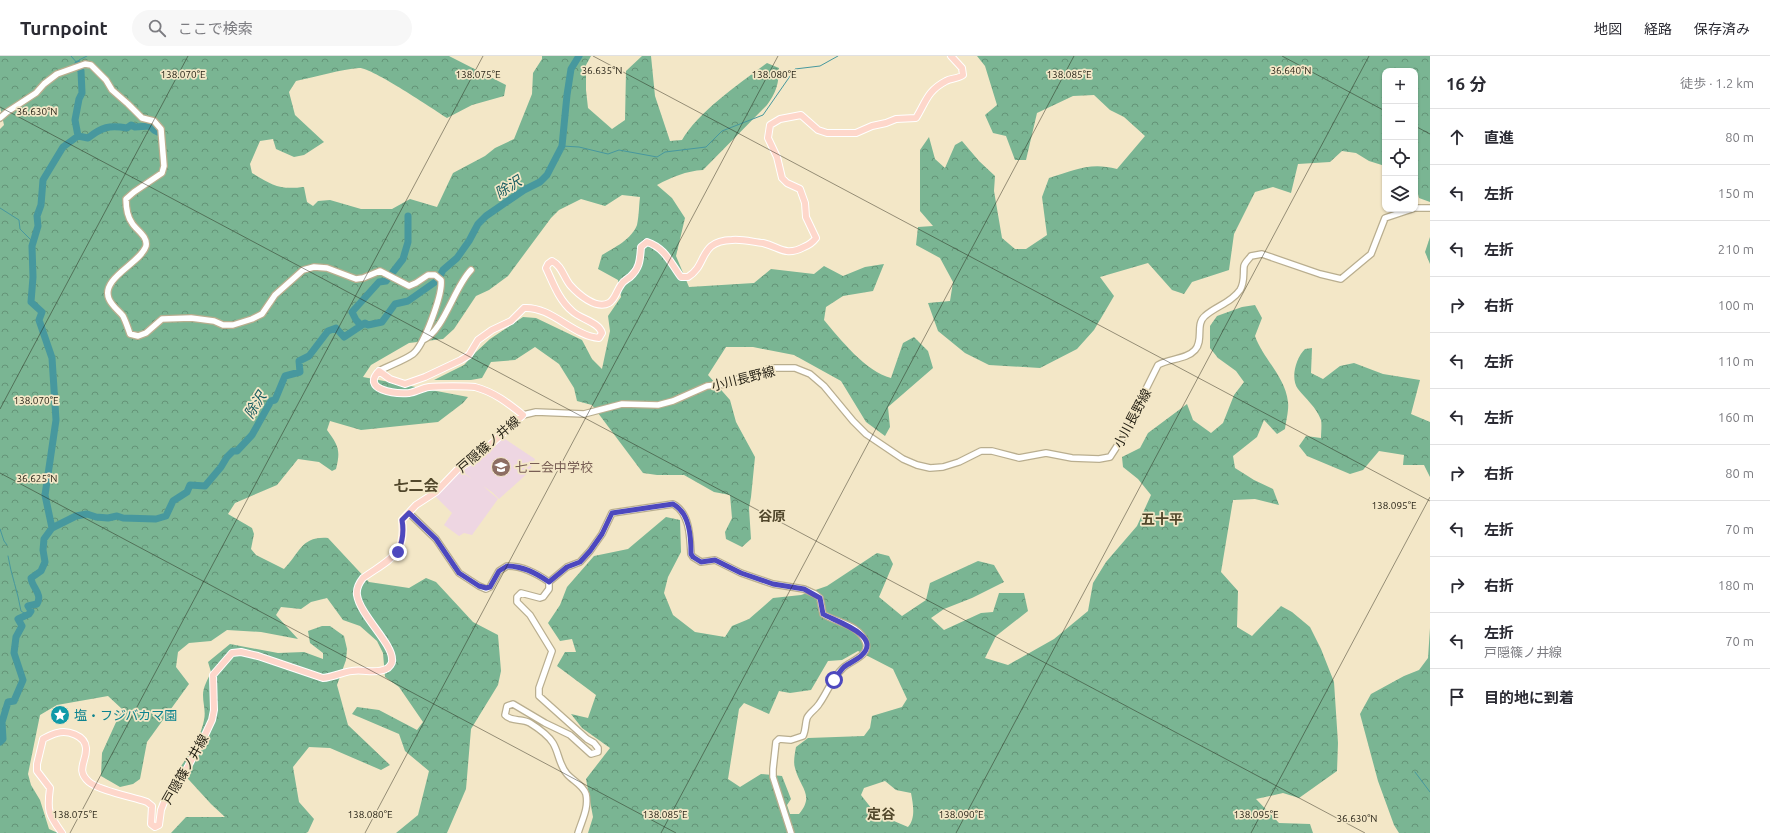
<!DOCTYPE html>
<html lang="ja">
<head>
<meta charset="utf-8">
<style>
	:root { --surface:#fff; --page:#f7f7f7; --text:#2b2b33; --muted:#7c7c81; --line:#e1e1e2 }
	body { margin:0; font-family:Ubuntu,"Noto Sans JP",sans-serif; background:var(--page); color:var(--text) }
	.controls { position:absolute; right:12px; top:12px; display:grid; overflow:hidden; border-radius:8px; box-shadow:0 1px 3px #0004 }
	.controls button { width:36px; height:36px; display:grid; place-items:center; padding:0; border:0; border-bottom:1px solid var(--line); background:var(--surface); color:var(--text); font:20px sans-serif }
	.stop { position:absolute; width:12px; height:12px; margin:-9px; border:3px solid #4d48be; border-radius:50%; background:#fff }
	.stop.end { background:#4d48be; border-color:#fff; box-shadow:0 1px 4px #0008 }
	.list { margin:0; padding:0; list-style:none }
	h2 { display:flex; justify-content:space-between; align-items:center; height:52px; margin:0; padding:0 16px; font-size:17px }
	h2 small { font-size:13px; font-weight:400; color:var(--muted) }
	.list li { display:grid; grid-template-columns:26px 1fr auto; gap:12px; align-items:center; box-sizing:border-box; height:56px; padding:0 16px; border-top:1px solid var(--line) }
	.list b { display:block; font-size:15px; white-space:nowrap }
	.list p { margin:0; font-size:13px; white-space:nowrap; color:var(--muted) }
	.list em { font-size:13px; font-style:normal; color:var(--muted) }
	.icon { flex:none; width:22px; height:22px; fill:none; stroke:currentColor; stroke-width:2; stroke-linecap:round; stroke-linejoin:round }
	.map { position:relative; flex:none; width:1430px; height:777px; overflow:hidden }
	header { display:flex; align-items:center; gap:24px; box-sizing:border-box; height:56px; padding:0 20px; background:var(--surface); border-bottom:1px solid var(--line) }
	header strong { font-size:19px }
	nav { display:flex; gap:22px; margin-inline-start:auto; font-size:14px }
	.search { width:280px; height:36px; background:var(--page); display:flex; align-items:center; gap:10px; box-sizing:border-box; padding:0 14px; border-radius:22px; color:var(--muted); font-size:15px }
	main { display:flex }
	aside { flex:1; background:var(--surface) }
	.map>svg:first-child { display:block }
	.education { fill:#eed6e2 }
	.forest { fill:url(#forest-crowns); fill-rule:evenodd }
	.lines { fill:none; stroke-linecap:round; stroke-linejoin:round }
	.stream { stroke:#47989e; stroke-width:1 }
	.river { stroke:#47989e; stroke-width:7 }
	.secondary-casing { stroke:#b9ae8f; stroke-width:8 }
	.primary-casing { stroke:#fff; stroke-width:8 }
	.secondary { stroke:#fff; stroke-width:5.5 }
	.primary { stroke:#fed7cb; stroke-width:6 }
	.route { stroke:#4d48be; stroke-width:5 }
	.ticks { fill:none; stroke:#221e12; stroke-width:1; stroke-opacity:0.45 }
	.labels { text-anchor:middle; stroke-width:3.5; stroke-linejoin:round; paint-order:stroke }
	.street-label { font-size:13px; fill:#221e12; stroke:#f3e7c7 }
	.education-label { font-size:13px; fill:#785e54; stroke:#f3e7c7; text-anchor:start }
	.culture-label { font-size:13px; fill:#0d838f; stroke:#f3e7c7; text-anchor:start }
	.water-label { font-size:14px; font-style:italic; fill:#155a5f; stroke:#f3e7c7 }
	.neighbourhood-label { font-size:14px; font-weight:bold; fill:#51472b; stroke:#f3e7c7 }
	.quarter-label { font-size:15px; font-weight:bold; fill:#51472b; stroke:#f3e7c7 }
	.ticks-label { font-size:10px; text-anchor:middle; fill:#221e12; stroke:#f3e7c7; stroke-width:3.5; stroke-linejoin:round; paint-order:stroke }
</style>
</head>
<body>
<header>
<strong>Turnpoint</strong>
<div class="search"><svg class="icon" aria-label="search" viewBox="0 0 24 24"><circle cx="10" cy="10" r="6"/><path d="M15 15l6 6"/></svg>ここで検索</div>
<nav><a>地図</a><a>経路</a><a>保存済み</a></nav>
</header>
<main>
<div class="map">
<svg width="1430" height="777" viewBox="0 0 1430 777">
	<defs>
		<pattern id="forest-crowns" width="20" height="18" patternUnits="userSpaceOnUse"><rect width="20" height="18" fill="#7ab593"/><path d="M2 6a3 3 0 1 1 6 0M12 15a3 3 0 1 1 6 0" fill="none" stroke="#649377"/></pattern>
	</defs>
	<rect width="100%" height="100%" fill="#f3e7c7"/>
	<!-- education -->
	<path class="education" d="M502,381l33,22 -6,13 -30,27 -7,-7 -9,-6 15,13 -26,36 -8,-2 -5,3 -15,-11 8,-12 -17,-17 18,-19 7,-6 12,8 -11,-9 18,-11z"/>
	<!-- forest -->
	<path class="forest" d="M0,0h449l57,29 -2,11 -32,9 -25,13c-14,-9 -76,-51 -88,-50 -17,1 -44,9 -63,13l-7,11 6,23 29,27 -20,13 -10,2 -18,-8 -3,-10 -13,2 -10,23 2,9c21,12 26,17 52,14l3,15 6,4 5,-5 12,-1 31,9h31l18,-10 27,8 16,-34 32,-17 10,-8 19,-9 18,-45 1,-21 9,-14v-3h49l-5,9v25l2,18 24,21 13,-9 1,-49 16,-15h9l4,40 15,45 12,-1c16,-28 58,-57 85,-77l12,5c0,15 -3,25 -12,37l-64,65c-17,1 -31,7 -46,15l15,13 13,20 -9,38 13,31 65,-4 17,-14 43,5 10,-8 19,10 22,-9 19,-3 -11,27 -30,5 -17,11 -2,13c16,19 42,52 67,58l12,-35 11,-6 14,14 5,17 -45,39 2,20 -5,9 -19,-14 -25,-41 -47,-26 -41,-8h-27l-18,28 22,25 6,22 19,35 -4,40 -2,11 2,31 -9,8 -16,-8 -1,-7 7,-14 -2,-23 -16,-3 -30,-17h-27l-14,-2 -51,-68 -15,-4 -3,-13 -15,-24 -24,-17 -20,13 -24,2 -9,16 -11,2h-37l30,-15 12,-13 14,-13 33,-22 13,1 46,22 10,19 10,10 8,-38 -2,-15 13,-19 -3,-17 -20,-11 4,-14c12,-7 30,-16 35,-30 2,-9 2,-20 3,-28l-18,-2 -17,11 -24,-7 -22,11 -8,8 -43,58 -19,14 -13,6 -22,33 -11,10 -34,4 -38,22 -8,12 105,20 -5,6 -25,19 -77,8 -31,-9 -3,9c11,15 14,20 9,39l-4,2 -13,-9 -21,-3 -21,26 -42,18 -7,11 24,14 2,6 -3,15 5,6 28,14c16,-16 17,-33 44,-31l41,44 40,6 17,-10 10,4 37,40 25,13 3,36 -3,14 -27,44 -5,60 -19,44h-51l22,-18 11,-44 -24,-20 -6,-17 -47,-20 5,-7 22,3 38,20 6,-8 -24,-35 -14,-10 -2,-24 -6,-12 -17,-15 -17,-6 -16,-22 -16,4 -10,7 -20,-2 -5,8 22,24 -37,-7 -34,-2 -16,11 -22,2 -11,9 -2,15 13,17 -42,58 -7,37 -7,5 -13,3 -19,-11 1,-23 20,-44 -14,-13 -51,9 -17,10 -12,59 3,11 9,15 9,29 9,4h-58v-704l4,-4 -4,-18z
		M977,0h453v146l-11,-4 -4,-16v-111h-30v95l-16,-5 -13,-8 -14,-2 -12,11 -32,2 -7,29 -18,-6 -18,5 -21,42 -5,36 -37,12 -8,12 -12,-4 -24,-27 -48,14 14,19 -20,34 -17,19 -37,19 -51,-3 -24,-12 -27,-22 -10,-28 22,-2 3,-19 -13,-24 -24,-13 2,-18 15,-1 -13,-15v-61l9,-13 6,22 10,9 10,-23 7,-4 17,20 16,15 -1,15 8,47 13,11h11l21,-14 -5,-38 7,-19c26,-8 41,-16 68,-9l28,-33 -21,-19 -14,-7 -16,-15 -21,1 -36,17 -11,47h-11l-9,-24 -13,-3 -8,-18 12,-10 -12,-39z
		M1430,181v27l-5,-12z
		M1255,249l7,13 -7,18c8,23 30,40 33,66 1,8 -2,19 -3,27l-8,5 -13,-14 -7,17 -24,19 2,12 19,12 19,9 6,16 -24,-6 -22,1 -12,72 17,19 -1,36 15,9 29,-30 11,6 18,15 11,22 13,33 4,61 -1,28 -38,27 -16,-5 -27,6 23,24 31,1 3,9h-725l5,-16 -7,-38 24,-31 -28,-20 -11,-14 17,4 8,-23 -39,-29 8,-14h11l-4,-13 -12,2 -12,-18 12,-18 7,-18 27,-31 34,-7 38,-32 14,3 1,32 -13,25 -4,16 9,22 22,17 30,5 7,-11 17,-7 24,-21 28,-3 26,-9 50,-33 12,3 4,8 -14,33 23,19 24,-16 4,-17 48,-22 16,4 10,17 -32,16 -28,11 -13,9 13,12 37,-17 12,-1 6,-19h25l4,18 -32,25 -11,22 23,7 46,-26 34,-28 5,-28 13,-21 31,-36 14,-31 -13,-16 -15,-12 -1,-10 18,-9 8,-15 39,-29 6,16 18,13 12,-10 11,-28 10,-13 -8,-11 -18,-13 -8,-10v-22l7,-10 25,-9zM858,595l35,18 14,30 -5,8 -30,9 -2,12 -6,8 -56,2 -12,9c-1,6 -3,15 -1,21 5,20 20,27 4,46h-9l-3,-9 4,-6 -9,-23 -21,-2 -21,13 -12,-8 11,-70 5,-6 25,11 10,-23 11,2 21,-3 17,-29 14,-1zM885,725l11,9 15,3c2,11 5,25 -3,34l-33,-14 -14,-18 3,-7z
		M1312,292l-1,25 12,6 17,-13 14,-3 29,11 37,6 -9,34 19,8v55l-6,-12h-21l1,-10 -25,-4 -16,19 -13,4 -43,-18 -8,-10 7,-10 15,2c0,-5 1,-13 0,-18 -5,-13 -15,-21 -23,-31 -8,-11 -2,-31 7,-40z
		M322,570h8l14,10 3,13 -1,11 -9,25 11,40 42,40 -9,5 -51,-22 -21,-1 -16,20 6,35 15,17 -6,13 -2,1h-135l15,-16h39l-14,-13 -32,-35c10,-14 22,-32 25,-49 2,-9 -1,-16 -1,-25 0,-8 5,-16 8,-23l-3,-10 22,-18 48,9 26,-1 19,7v-6l-13,-10 -2,-12z
		M1430,572v205h-31l-5,-8 -16,-44 -18,-67 11,-20 33,-18 15,-6 9,-12z"/>
	<g class="lines">
		<!-- stream -->
		<path class="stream" d="M71,0l7,8 1,-4 8,-4
			M562,90l17,1 29,7 11,-4 38,7 8,-5 41,-5 16,-16 41,-16 32,-46 25,-3 18,-10
			M0,152l19,12 1,9 13,13
			M0,473l4,12 3,4
			M8,500c3,19 10,36 13,55l6,4
			M1415,716l15,20"/>
		<!-- river -->
		<path class="river" d="M78,80l10,2c14,-11 21,-13 39,-10l4,-3 4,2 15,-1 4,4 4,2
			M359,271v-4l-3,-3 -4,-8 27,-30 7,-1 17,-22 5,-17v-26
			M52,472l-7,-33 11,-75 -4,-62 -13,-38 3,-8 -11,-10 2,-25 -1,-31 6,-20 -1,-10 4,-11 2,-25 20,-33 15,-11 -3,-16 4,-21 3,-6 -1,-22 -3,-7
			M0,686l3,-3 -1,-17 6,-20 6,-1 9,-21 -9,-27 2,-16 6,-11 -4,-7 11,-5 2,-3 -3,-5 9,-2c6,-10 -5,-16 -6,-26l10,-7 4,-9 -2,-12 1,-11 8,-11 24,-12 11,-2 9,3 12,1 9,-2 6,2 33,1 10,-3 7,-15 14,-9 3,-7 15,1 16,-19 6,-10 6,-6h4l15,-16 19,-34 4,-1 10,-24 15,-4 -1,-11 10,-5 19,-25 8,-3 8,9 21,-14 3,2 14,-3 13,-18 13,-3 30,-21 5,-10 14,-12 12,-17 9,-17 8,-8 38,-26 16,-8 7,-7 15,-29 5,-51 4,-26 8,-13"/>
		<defs>
			<path id="secondary" d="M0,62l7,-6 29,-19 8,-9 13,-10 28,-10 6,1 15,15 6,10 16,14 14,14 12,3 7,8 3,37 -2,7 -28,19 -8,7c0,8 1,17 6,24 4,7 16,13 14,23 -5,17 -46,32 -37,53 3,7 10,12 14,17 3,6 5,12 7,18l8,2 8,-3 16,-14 29,-1 23,3 9,4h10l19,-6 10,-5 13,-19 28,-25 11,-3 13,1 29,11 7,-1 17,-7 29,15 7,-3 12,-8h7l6,5c2,14 -17,65 -28,74 -10,7 -23,11 -34,17
				M1415,152h15
				M423,284c21,-9 31,-53 48,-70
				M523,359l13,-3 48,2 38,-10 36,1 15,-4 34,-15 19,-2 27,-11 20,-5h22l15,6 14,12 29,35 13,13 37,25 14,6 13,3 13,-1 16,-5 22,-11h11l27,7 27,-5 26,5 27,1 11,-2 24,-37 3,-13 21,-42c11,-7 28,-5 37,-15 9,-10 0,-26 10,-34 11,-10 26,-13 35,-26 5,-8 3,-16 4,-24 1,-4 5,-7 7,-10l11,-2 58,20 21,5 30,-25 14,-36 27,-9
				M409,457l27,26 23,34 20,13 7,3 4,-2 9,-16 8,-5c16,0 29,7 42,16
				M549,526l18,-15 13,-5 10,-11 12,-17 10,-21 61,-9c17,9 17,33 18,50l2,3 8,5 14,-2 26,13 32,11 31,5 11,5 5,4 3,16c14,9 36,10 43,29 4,13 -16,18 -23,25 -11,10 -16,25 -24,36 -3,5 -10,9 -12,14 -2,6 -1,12 -4,18l-12,4 -12,-1 -3,3 -3,27v8l18,56
				M549,526v7l-6,8 -3,1 -19,-5 -4,4v5l13,13 22,36 -13,37v8l48,43 7,4 4,5v4l-7,2 -21,-19 -25,-12 -32,-19 -6,2 -2,9c6,7 17,3 25,8 8,5 18,12 23,20 6,10 6,22 14,31 6,7 16,11 19,20 3,14 -4,26 -8,39"/>
			<path id="primary" d="M62,777c-14,-19 -15,-23 -12,-45l-13,-17v-7l6,-25c4,-2 9,-5 14,-6 10,-3 28,2 29,15 1,13 -11,22 3,34 11,9 44,15 58,20l5,4 -1,18 4,3 4,-2 2,-15 5,-13 19,-25 20,-37 7,-15 2,-10 -1,-35 19,-22 9,-1 17,4 65,22c11,-1 19,-6 29,-7 11,-2 24,3 34,-2 3,-1 7,-6 6,-10 0,-16 -32,-44 -35,-64 -1,-7 2,-12 6,-17 25,-18 44,-23 39,-58l14,-15 20,-13 22,-23 20,-13 45,-41c-15,-12 -29,-23 -48,-28 -6,-1 -38,-1 -46,0 -7,1 -13,5 -20,6 -14,1 -48,-3 -30,-22l11,8 15,5 20,-7 36,-17 8,-5 9,-15 14,-10 19,-9 13,-13c27,-2 49,28 75,30l3,-5c-3,-11 -22,-14 -30,-22 -13,-11 -19,-28 -26,-43l2,-4 4,-3c10,5 11,15 18,24 8,9 26,25 39,18 6,-3 8,-13 12,-18 2,-4 5,-5 9,-8 10,-9 10,-17 11,-30l6,-5c18,6 23,20 34,35h7c20,-12 10,-36 44,-37 10,-1 21,2 31,3 17,4 22,14 41,4 5,-2 9,-5 12,-9l-10,-21 -1,-14 -5,-14 -13,-6 -5,-5 -5,-21 -9,-19 2,-13 10,-6 21,-4 17,15 9,3h29l16,-7 14,-3 10,-4 20,-1c10,-16 11,-27 30,-37 5,-3 12,-2 17,-6l-1,-7 -11,-12"/>
		</defs>
		<!-- secondary casing -->
		<use href="#secondary" class="secondary-casing"/>
		<!-- primary casing -->
		<use href="#primary" class="primary-casing"/>
		<!-- secondary -->
		<use href="#secondary" class="secondary"/>
		<!-- primary -->
		<use href="#primary" class="primary"/>
	</g>
	<g class="lines">
		<!-- route -->
		<path class="route" d="M398,496c5,-11 6,-21 4,-32l7,-7 27,26 23,34 20,13 7,2 4,-1 9,-16 8,-5c16,0 29,7 42,16l18,-15 13,-5 10,-11 12,-17 10,-21 61,-9c17,9 18,33 18,50l2,3 8,5 14,-2 26,13 32,11 31,5 16,9 3,16c9,6 60,21 39,41 -5,5 -13,8 -18,12 -4,4 -7,9 -10,13"/>
	</g>
	<!-- ticks -->
	<path class="ticks" d="M593,0l837,445M1282,0l103,55M0,51l1365,726M1415,70l15,8M0,353l188,-353M0,417l676,360M70,777l413,-777M365,777l413,-777M661,777l413,-777M956,777l413,-777M1251,777l179,-336"/>
	<!-- icons -->
	<defs>
		<symbol id="school-disc" viewBox="-11 -11 22 22"><circle r="9.5" fill="#8d6e63" stroke="#f3e7c7"/><path d="M0-5L7-2L0 1L-7-2ZM-4 1L0 2.5L4 1V4Q0 6-4 4Z" fill="#fff"/></symbol>
		<symbol id="sight-disc" viewBox="-11 -11 22 22"><circle r="9.5" fill="#0f9aa8" stroke="#f3e7c7"/><path d="M0-6L1.8-2.2L6-1.7L2.9 1.2L3.7 5.4L0 3.3L-3.7 5.4L-2.9 1.2L-6-1.7L-1.8-2.2Z" fill="#fff"/></symbol>
	</defs>
	<g fill-rule="evenodd">
		<use href="#school-disc" x="490" y="400" width="22" height="22"/>
		<use href="#sight-disc" x="49" y="648" width="22" height="22"/>
	</g>
	<g class="labels">
		<!-- street labels -->
		<g class="street-label">
			<text transform="translate(743 322) rotate(-14)" y="5">小川長野線</text>
			<text transform="translate(1132 362) rotate(-62)" y="5">小川長野線</text>
			<text transform="translate(488 388) rotate(-41)" y="5">戸隠篠ノ井線</text>
			<text transform="translate(185 713) rotate(-60)" y="5">戸隠篠ノ井線</text>
		</g>
		<!-- education labels -->
		<g class="education-label">
			<text x="515" y="416">七二会中学校</text>
		</g>
		<!-- culture labels -->
		<g class="culture-label">
			<text x="74" y="664">塩・フジバカマ園</text>
		</g>
		<!-- water labels -->
		<g class="water-label">
			<text transform="translate(508 131) rotate(-32)" y="5">除沢</text>
			<text transform="translate(255 349) rotate(-58)" y="5">除沢</text>
		</g>
		<!-- neighbourhood labels -->
		<g class="neighbourhood-label">
			<text x="772" y="465">谷原</text>
			<text x="1162" y="468">五十平</text>
			<text x="881" y="763">定谷</text>
		</g>
		<!-- quarter labels -->
		<g class="quarter-label">
			<text x="416" y="435">七二会</text>
		</g>
	</g>
	<g class="ticks-label">
		<text x="1291" y="18">36.640°N</text>
		<text x="602" y="18">36.635°N</text>
		<text x="183" y="22">138.070°E</text>
		<text x="478" y="22">138.075°E</text>
		<text x="774" y="22">138.080°E</text>
		<text x="1069" y="22">138.085°E</text>
		<text x="37" y="59">36.630°N</text>
		<text x="36" y="348">138.070°E</text>
		<text x="37" y="426">36.625°N</text>
		<text x="1394" y="453">138.095°E</text>
		<text x="75" y="762">138.075°E</text>
		<text x="370" y="762">138.080°E</text>
		<text x="665" y="762">138.085°E</text>
		<text x="961" y="762">138.090°E</text>
		<text x="1256" y="762">138.095°E</text>
		<text x="1357" y="766">36.630°N</text>
	</g>
</svg>
<div class="controls">
<button>+</button>
<button>−</button>
<button><svg class="icon" aria-label="locate" viewBox="0 0 24 24"><circle cx="12" cy="12" r="6"/><path d="M12 2v4M12 18v4M2 12h4M18 12h4"/></svg></button>
<button><svg class="icon" aria-label="layers" viewBox="0 0 24 24"><path d="M12 4l9 5-9 5-9-5zM3 14l9 5 9-5"/></svg></button>
</div>
<div class="stop" style="left:834px;top:624px"></div>
<div class="stop end" style="left:398px;top:496px"></div>
</div>
<aside>
<h2>16 分<small>徒歩 · 1.2 km</small></h2>
<ul class="list">
<li><svg class="icon" aria-label="ahead" viewBox="0 0 24 24"><path d="M12 20V5M6 11l6-6 6 6"/></svg><div><b>直進</b></div><em>80 m</em></li>
<li><svg class="icon" aria-label="left" viewBox="0 0 24 24"><path d="M17 20v-9H6M10 6l-5 5 5 5"/></svg><div><b>左折</b></div><em>150 m</em></li>
<li><svg class="icon" aria-label="left" viewBox="0 0 24 24"><path d="M17 20v-9H6M10 6l-5 5 5 5"/></svg><div><b>左折</b></div><em>210 m</em></li>
<li><svg class="icon" aria-label="right" viewBox="0 0 24 24"><path d="M7 20v-9h11M14 6l5 5-5 5"/></svg><div><b>右折</b></div><em>100 m</em></li>
<li><svg class="icon" aria-label="left" viewBox="0 0 24 24"><path d="M17 20v-9H6M10 6l-5 5 5 5"/></svg><div><b>左折</b></div><em>110 m</em></li>
<li><svg class="icon" aria-label="left" viewBox="0 0 24 24"><path d="M17 20v-9H6M10 6l-5 5 5 5"/></svg><div><b>左折</b></div><em>160 m</em></li>
<li><svg class="icon" aria-label="right" viewBox="0 0 24 24"><path d="M7 20v-9h11M14 6l5 5-5 5"/></svg><div><b>右折</b></div><em>80 m</em></li>
<li><svg class="icon" aria-label="left" viewBox="0 0 24 24"><path d="M17 20v-9H6M10 6l-5 5 5 5"/></svg><div><b>左折</b></div><em>70 m</em></li>
<li><svg class="icon" aria-label="right" viewBox="0 0 24 24"><path d="M7 20v-9h11M14 6l5 5-5 5"/></svg><div><b>右折</b></div><em>180 m</em></li>
<li><svg class="icon" aria-label="left" viewBox="0 0 24 24"><path d="M17 20v-9H6M10 6l-5 5 5 5"/></svg><div><b>左折</b><p>戸隠篠ノ井線</p></div><em>70 m</em></li>
<li><svg class="icon" aria-label="arrive" viewBox="0 0 24 24"><path d="M6 21V4h12l-3 4 3 4H6"/></svg><div><b>目的地に到着</b></div></li>
</ul>
</aside>
</main>
</body>
</html>
